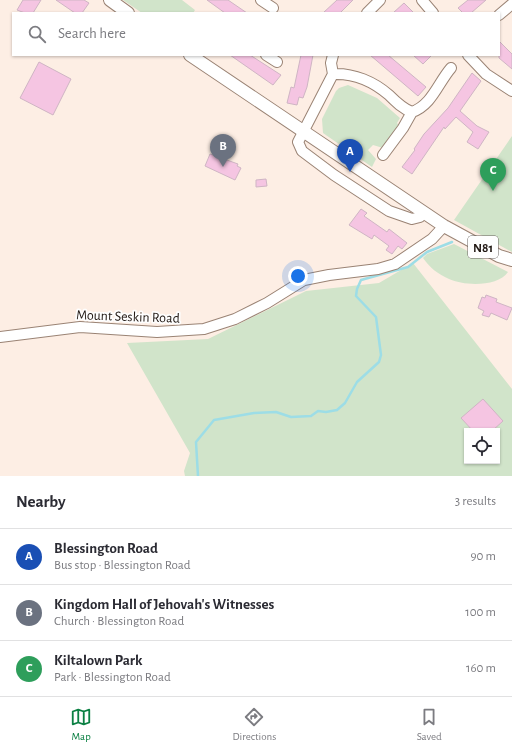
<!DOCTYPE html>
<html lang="en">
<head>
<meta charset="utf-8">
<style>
	:root { --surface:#fff; --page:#f7f7f7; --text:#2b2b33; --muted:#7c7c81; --line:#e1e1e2; --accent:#0b8043 }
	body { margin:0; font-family:"Alegreya Sans",sans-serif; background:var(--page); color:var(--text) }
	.controls { position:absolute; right:12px; bottom:12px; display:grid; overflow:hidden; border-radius:0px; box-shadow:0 1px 3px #0004 }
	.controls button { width:36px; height:36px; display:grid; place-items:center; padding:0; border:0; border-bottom:1px solid var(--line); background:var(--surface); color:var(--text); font:20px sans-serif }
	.you { position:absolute; left:298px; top:276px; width:14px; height:14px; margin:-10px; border:3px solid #fff; border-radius:50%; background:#1a73e8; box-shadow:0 0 0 6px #1a73e833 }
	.badge { display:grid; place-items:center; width:26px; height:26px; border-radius:50%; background:var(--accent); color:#fff; font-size:13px; font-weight:700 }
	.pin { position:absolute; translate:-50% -33px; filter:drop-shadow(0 1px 2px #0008) }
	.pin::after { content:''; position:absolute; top:21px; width:14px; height:12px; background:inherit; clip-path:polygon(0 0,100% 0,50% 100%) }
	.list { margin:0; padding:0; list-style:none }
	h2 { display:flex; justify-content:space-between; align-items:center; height:52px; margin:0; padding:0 16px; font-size:17px }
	h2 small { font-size:13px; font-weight:400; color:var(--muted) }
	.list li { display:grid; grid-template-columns:26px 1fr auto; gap:12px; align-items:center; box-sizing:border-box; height:56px; padding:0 16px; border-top:1px solid var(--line) }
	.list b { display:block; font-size:15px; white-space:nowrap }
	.list p { margin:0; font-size:13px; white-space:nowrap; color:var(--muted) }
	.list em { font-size:13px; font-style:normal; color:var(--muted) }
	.icon { flex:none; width:22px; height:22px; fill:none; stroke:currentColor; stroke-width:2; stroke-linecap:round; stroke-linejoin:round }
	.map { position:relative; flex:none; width:512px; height:476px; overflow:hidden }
	.search { position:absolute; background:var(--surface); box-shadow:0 1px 3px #0004; left:12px; right:12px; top:12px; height:44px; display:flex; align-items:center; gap:10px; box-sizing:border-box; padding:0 14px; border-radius:0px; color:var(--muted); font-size:15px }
	.sheet { height:220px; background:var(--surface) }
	nav { display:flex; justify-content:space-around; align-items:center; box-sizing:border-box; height:56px; border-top:1px solid var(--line); background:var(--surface); font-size:11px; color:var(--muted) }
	nav a { display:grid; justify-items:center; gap:2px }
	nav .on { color:var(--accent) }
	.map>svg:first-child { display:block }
	.green { fill:#d1e4ca; fill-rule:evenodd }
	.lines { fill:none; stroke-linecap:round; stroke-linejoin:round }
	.stream { stroke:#9ddde6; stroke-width:2.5 }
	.building { fill:#f5c5e2; stroke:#cfb5c4 }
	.minor-casing { stroke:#9a8374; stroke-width:12 }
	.major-casing { stroke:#9a8374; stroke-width:14 }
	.minor { stroke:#fff; stroke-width:10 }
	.major { stroke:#fff; stroke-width:12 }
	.labels { text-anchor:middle; stroke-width:3.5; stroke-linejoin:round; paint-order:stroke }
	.shield { fill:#fefefe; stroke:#645e5a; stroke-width:1 }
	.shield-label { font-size:13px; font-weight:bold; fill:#221914 }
	.street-label { font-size:14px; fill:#221914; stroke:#fefefe }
</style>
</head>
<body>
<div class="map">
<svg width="512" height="476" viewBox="0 0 512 476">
	<rect width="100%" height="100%" fill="#fdeee4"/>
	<!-- green -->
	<path class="green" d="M123,0h59l13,10 -2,3h-51z
		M348,85l29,13 23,20 -3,5 2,3 -16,22 -10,-3 -5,5 8,9 -4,8 -49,-34 -1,-14 14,-28 3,-3z
		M512,136v116l-58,-32z
		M454,244l54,28c-10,15 -44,14 -59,7 -11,-5 -19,-11 -26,-21l4,-4z
		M413,263l99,126v87h-327l-1,-5 6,-18 -63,-110 81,-4 98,-48 73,-8zM467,431h30v30h-30z"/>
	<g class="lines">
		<!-- stream -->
		<path class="stream" d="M198,476l-2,-34 18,-22 40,-7 22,-1 15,5 20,-1 7,-5 8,1 11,-2 8,-7 12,-21 22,-20 2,-7 -5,-38 -20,-21 1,-7 4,-9 47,-13 19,-15 25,-10"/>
	</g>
	<!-- building -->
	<path class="building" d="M23,0h18l-8,13h-8l-8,-3z
		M56,0h28l5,3 -7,10h-7z
		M207,0h21l19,13h-22z
		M337,0h16l-13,13h-17z
		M468,0h18l-15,13h-8l-5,-5z
		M404,3l10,10h-21z
		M499,41l13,13v15l-13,-11z
		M230,55h20l31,20 -8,10z
		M301,55h12l-6,32 -4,11 -4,-1 -2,8 -10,-2 4,-16 3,1z
		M370,55h18l38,32 -8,9z
		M413,55h19l-9,9z
		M39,62l32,17 -18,36 -33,-17z
		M472,73l9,8 -21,30 17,15 12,6 -11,17 -11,-7 6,-10 -17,-15 -11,12 -1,-2 -32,47 -10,-7 13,-17 -1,-1 10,-15 24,-26z
		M210,154l28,10 -1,2 4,2 -6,12 -30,-14z
		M266,179l1,7 -11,1v-7z
		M361,209l6,4 -3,3 23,16 2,-3 18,14 -5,6 -4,-3 -6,8 -6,-4 3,-4 -15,-11 -2,4 -23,-14z
		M486,295l11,4 -1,3 16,6 -5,12 -16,-7 -2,4 -7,-2 2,-4 -6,-3 4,-11 3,1z
		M483,399l20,22 -11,10h-19l-12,-13z"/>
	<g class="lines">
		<defs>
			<path id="minor" d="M261,0l12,8
				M422,0l11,13
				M367,13l13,-13
				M499,15l13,-11
				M266,55l11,7
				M333,55l-2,8 2,11 -35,68 4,9 32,24 55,36 23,8 8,-2 3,-5
				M468,55l18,19 26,17
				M333,74c21,-1 41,8 56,21 7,7 14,14 23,17 20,-7 26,-29 39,-44
				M383,155l20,-27 9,-16
				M0,337l80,-10 77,5 47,-3 31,-10 32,-16 37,-23 25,-5 49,-6 17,-5 37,-25 12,-13"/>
			<path id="major" d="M110,0l18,13
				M190,55l254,171 55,30 13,4"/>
		</defs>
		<!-- minor casing -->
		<use href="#minor" class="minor-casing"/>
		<!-- major casing -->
		<use href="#major" class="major-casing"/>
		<!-- minor -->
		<use href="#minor" class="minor"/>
		<!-- major -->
		<use href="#major" class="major"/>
	</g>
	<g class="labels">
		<!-- shield labels -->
		<rect class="shield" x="468" y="236" width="30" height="22" rx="3"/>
		<g class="shield-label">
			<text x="483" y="252">N81</text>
		</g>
		<!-- street labels -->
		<g class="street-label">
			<text transform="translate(128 316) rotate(2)" y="5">Mount Seskin Road</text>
		</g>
	</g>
</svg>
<div class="controls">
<button><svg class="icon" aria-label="locate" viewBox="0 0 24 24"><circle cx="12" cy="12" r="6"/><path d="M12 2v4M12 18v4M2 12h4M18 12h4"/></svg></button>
</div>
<div class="you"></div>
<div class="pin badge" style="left:350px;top:172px;background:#1a4fb4">A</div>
<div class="pin badge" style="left:223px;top:167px;background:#6b7280">B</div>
<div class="pin badge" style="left:493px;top:191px;background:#2e9e5b">C</div>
<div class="search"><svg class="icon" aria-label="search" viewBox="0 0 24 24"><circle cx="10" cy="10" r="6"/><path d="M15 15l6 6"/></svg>Search here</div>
</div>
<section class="sheet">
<h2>Nearby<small>3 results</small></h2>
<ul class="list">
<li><span class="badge" style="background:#1a4fb4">A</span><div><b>Blessington Road</b><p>Bus stop · Blessington Road</p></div><em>90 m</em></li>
<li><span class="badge" style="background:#6b7280">B</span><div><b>Kingdom Hall of Jehovah's Witnesses</b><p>Church · Blessington Road</p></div><em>100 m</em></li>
<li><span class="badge" style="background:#2e9e5b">C</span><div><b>Kiltalown Park</b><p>Park · Blessington Road</p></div><em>160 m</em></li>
</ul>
</section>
<nav>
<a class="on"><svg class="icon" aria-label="map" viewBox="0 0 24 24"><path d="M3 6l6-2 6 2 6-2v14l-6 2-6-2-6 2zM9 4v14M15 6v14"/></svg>Map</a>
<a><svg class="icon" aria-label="directions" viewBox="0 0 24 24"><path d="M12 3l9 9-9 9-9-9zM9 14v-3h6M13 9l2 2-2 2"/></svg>Directions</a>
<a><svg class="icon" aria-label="saved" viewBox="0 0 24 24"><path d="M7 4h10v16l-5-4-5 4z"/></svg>Saved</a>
</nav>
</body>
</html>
